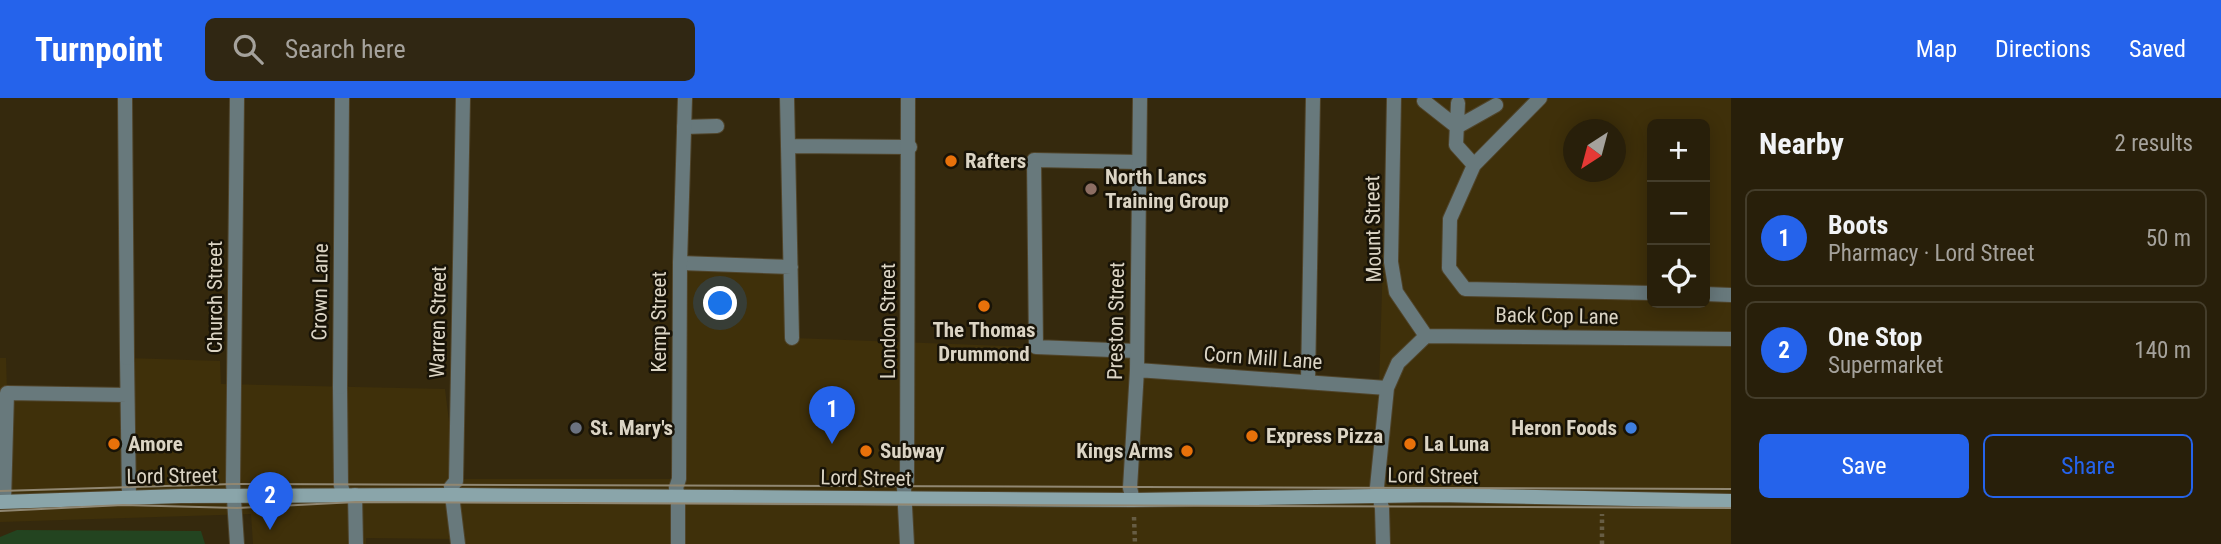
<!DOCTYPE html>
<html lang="en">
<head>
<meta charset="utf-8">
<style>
	:root { --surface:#281f0a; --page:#302713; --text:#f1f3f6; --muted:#a5a29c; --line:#443d2b; --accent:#2563eb }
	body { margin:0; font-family:"Roboto Condensed",sans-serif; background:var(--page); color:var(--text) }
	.controls { position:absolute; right:21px; top:21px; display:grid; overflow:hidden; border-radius:10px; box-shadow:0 4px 18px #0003 }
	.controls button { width:63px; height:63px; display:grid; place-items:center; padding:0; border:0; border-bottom:2px solid var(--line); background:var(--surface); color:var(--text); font:35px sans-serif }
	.compass { position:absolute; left:1563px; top:21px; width:63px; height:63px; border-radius:50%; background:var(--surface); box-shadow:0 4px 18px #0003; rotate:216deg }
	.you { position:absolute; left:721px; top:206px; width:24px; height:24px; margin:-18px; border:5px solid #fff; border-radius:50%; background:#1a73e8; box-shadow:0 0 0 10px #1a73e833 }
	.badge { display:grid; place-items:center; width:46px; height:46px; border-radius:50%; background:var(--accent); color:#fff; font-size:23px; font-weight:700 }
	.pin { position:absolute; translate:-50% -58px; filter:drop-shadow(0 2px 4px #0008) }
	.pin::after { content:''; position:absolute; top:37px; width:24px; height:21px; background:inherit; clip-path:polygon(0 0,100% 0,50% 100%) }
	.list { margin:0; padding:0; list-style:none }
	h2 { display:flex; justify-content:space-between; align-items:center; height:91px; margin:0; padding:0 28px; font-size:30px }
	h2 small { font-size:23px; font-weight:400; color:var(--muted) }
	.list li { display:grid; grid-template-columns:46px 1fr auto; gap:21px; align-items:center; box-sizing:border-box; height:98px; margin:0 14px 14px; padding:0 14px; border:2px solid var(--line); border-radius:10px }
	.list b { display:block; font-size:26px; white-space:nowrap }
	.list p { margin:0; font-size:23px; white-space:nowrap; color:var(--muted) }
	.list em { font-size:23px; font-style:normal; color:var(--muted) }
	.actions { display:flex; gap:14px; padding:21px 28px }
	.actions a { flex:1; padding:16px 0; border:2px solid var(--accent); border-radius:10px; text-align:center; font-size:24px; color:var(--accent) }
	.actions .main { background:var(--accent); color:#fff }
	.icon { flex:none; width:38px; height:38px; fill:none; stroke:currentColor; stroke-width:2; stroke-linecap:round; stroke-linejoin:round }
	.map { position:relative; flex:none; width:1731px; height:446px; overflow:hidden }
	header { display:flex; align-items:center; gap:42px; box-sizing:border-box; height:98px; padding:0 35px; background:var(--accent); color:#fff }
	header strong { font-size:33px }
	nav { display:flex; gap:38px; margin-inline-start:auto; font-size:24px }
	.search { width:490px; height:63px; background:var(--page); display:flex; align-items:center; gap:18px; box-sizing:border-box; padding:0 24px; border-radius:10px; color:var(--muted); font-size:26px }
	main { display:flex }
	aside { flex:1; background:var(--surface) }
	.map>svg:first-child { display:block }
	.built { fill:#3f300a; fill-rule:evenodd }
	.green { fill:#234420 }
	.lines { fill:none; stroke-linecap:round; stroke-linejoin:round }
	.lane-casing { stroke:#50442a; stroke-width:16 }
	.street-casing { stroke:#50442a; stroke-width:16 }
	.secondary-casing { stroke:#50442a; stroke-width:16 }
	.path { stroke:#675d44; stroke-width:4.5; stroke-dasharray:3.5 3.5; stroke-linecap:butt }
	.lane { stroke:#68797c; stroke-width:14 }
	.street { stroke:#68797c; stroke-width:14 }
	.secondary { stroke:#8aa5aa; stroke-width:14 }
	.tram { stroke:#908772; stroke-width:2 }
	.food-dot { fill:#e8710a; stroke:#181307; stroke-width:2.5 }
	.education-dot { fill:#8d6e63; stroke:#181307; stroke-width:2.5 }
	.worship-dot { fill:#6b7280; stroke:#181307; stroke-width:2.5 }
	.shop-dot { fill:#3f7fe0; stroke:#181307; stroke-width:2.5 }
	.labels { text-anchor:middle; stroke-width:5; stroke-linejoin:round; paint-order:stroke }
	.poi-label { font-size:21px; font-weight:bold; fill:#dbd4c4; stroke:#181307; text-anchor:start }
	.street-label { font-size:21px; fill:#dbd4c4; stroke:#181307 }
</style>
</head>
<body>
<header>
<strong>Turnpoint</strong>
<div class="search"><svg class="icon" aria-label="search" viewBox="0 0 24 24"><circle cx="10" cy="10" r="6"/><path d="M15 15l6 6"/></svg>Search here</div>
<nav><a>Map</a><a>Directions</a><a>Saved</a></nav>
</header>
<main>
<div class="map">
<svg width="1731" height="446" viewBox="0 0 1731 446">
	<rect width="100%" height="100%" fill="#35290d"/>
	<!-- built -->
	<path class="built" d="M1388,0h343v446h-1273v-5l-92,-1v6h-113l-2,-30 -251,8v-164h6l1,34 120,3v-37l93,3 1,23 224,5 11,90h223l6,-214 105,2 3,71 344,13v19l242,17zM1652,26h53v179h-53zM1574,32h42v42h-42z"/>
	<!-- green -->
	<path class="green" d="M17,432l184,1 4,13h-205v-7z"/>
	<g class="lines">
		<defs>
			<path id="lane" d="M787,0l5,240
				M1540,0l-66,67 -24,54 -1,49 16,21 187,4
				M1424,3l33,26
				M1458,5l-2,42 18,20
				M684,29l33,-1
				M1457,29l39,-22
				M789,48l121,1
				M680,165l111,4
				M1705,196l26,1
				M1137,253l-101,-4 -2,-187 104,2
				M127,260l2,140
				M1308,283l5,-283
				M340,289l1,99 3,9
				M355,397l1,49
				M4,403l3,-108 120,2"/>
			<path id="street" d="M125,0l2,260
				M237,0l-4,386 4,60
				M1394,0l-3,164 5,30 30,44
				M1426,238l305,3
				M1137,272l250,18
				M340,289l2,-289
				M1133,402l-3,-12 7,-118 3,-272
				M458,446l-7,-57 5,-6 7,-383
				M678,446v-49l-2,-7 3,-9 1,-216 5,-165
				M907,446l-3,-56 3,-7 1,-383
				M1383,446l-1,-36 -5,-21 10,-99 11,-25 28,-27"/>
			<path id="secondary" d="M0,404l181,-6 273,-1 679,5 304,-5 294,6"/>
		</defs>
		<!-- lane casing -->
		<use href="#lane" class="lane-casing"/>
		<!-- street casing -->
		<use href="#street" class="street-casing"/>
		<!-- secondary casing -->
		<use href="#secondary" class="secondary-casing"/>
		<!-- path -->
		<path class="path" d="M1134,419l1,27
			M1602,446v-30"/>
		<!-- lane -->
		<use href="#lane" class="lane"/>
		<!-- street -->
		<use href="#street" class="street"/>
		<!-- secondary -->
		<use href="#secondary" class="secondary"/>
		<!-- tram -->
		<path class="tram" d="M0,393l233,-7 1498,5
			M0,413l123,-6 114,3 119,-6 1375,6"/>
	</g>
	<!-- markers -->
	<g class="food-dot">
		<circle cx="951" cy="63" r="7"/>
		<circle cx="984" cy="208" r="7"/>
		<circle cx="1252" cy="338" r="7"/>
		<circle cx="114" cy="346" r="7"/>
		<circle cx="1410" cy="346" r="7"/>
		<circle cx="866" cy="353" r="7"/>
		<circle cx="1187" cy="353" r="7"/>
	</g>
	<circle class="education-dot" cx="1091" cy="91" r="7"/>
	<circle class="worship-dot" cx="576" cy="330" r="7"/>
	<circle class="shop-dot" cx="1631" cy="330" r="7"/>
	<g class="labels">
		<!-- poi labels -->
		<g class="poi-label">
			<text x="965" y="70">Rafters</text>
			<text x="1105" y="86">North Lancs<tspan x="1105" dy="24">Training Group</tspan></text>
			<text x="984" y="239" text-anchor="middle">The Thomas<tspan x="984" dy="24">Drummond</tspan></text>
			<text x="590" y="337">St. Mary's</text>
			<text x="1617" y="337" text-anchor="end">Heron Foods</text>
			<text x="1266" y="345">Express Pizza</text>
			<text x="128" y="353">Amore</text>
			<text x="1424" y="353">La Luna</text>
			<text x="880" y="360">Subway</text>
			<text x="1173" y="360" text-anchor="end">Kings Arms</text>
		</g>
		<!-- street labels -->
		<g class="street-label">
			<text transform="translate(1373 131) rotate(-91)" y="7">Mount Street</text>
			<text transform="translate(320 194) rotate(-89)" y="7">Crown Lane</text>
			<text transform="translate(215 199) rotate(-90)" y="7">Church Street</text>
			<text transform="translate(1557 218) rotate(1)" y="7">Back Cop Lane</text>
			<text transform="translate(888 223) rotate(-90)" y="7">London Street</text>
			<text transform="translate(1116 223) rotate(-89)" y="7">Preston Street</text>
			<text transform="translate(438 224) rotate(-89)" y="7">Warren Street</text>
			<text transform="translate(659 224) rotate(-90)" y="7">Kemp Street</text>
			<text transform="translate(1263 260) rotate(4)" y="7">Corn Mill Lane</text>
			<text transform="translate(172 378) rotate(-1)" y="7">Lord Street</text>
			<text transform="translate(1433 378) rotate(1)" y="7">Lord Street</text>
			<text transform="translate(866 380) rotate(1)" y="7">Lord Street</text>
		</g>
	</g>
</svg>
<div class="controls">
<button>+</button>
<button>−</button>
<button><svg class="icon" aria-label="locate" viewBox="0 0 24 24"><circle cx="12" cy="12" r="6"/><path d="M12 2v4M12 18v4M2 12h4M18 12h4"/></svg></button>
</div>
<svg class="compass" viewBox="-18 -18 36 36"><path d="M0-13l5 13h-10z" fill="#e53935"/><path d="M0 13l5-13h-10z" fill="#a5a29c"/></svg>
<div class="you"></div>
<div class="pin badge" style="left:832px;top:346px">1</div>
<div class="pin badge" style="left:270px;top:432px">2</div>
</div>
<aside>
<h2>Nearby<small>2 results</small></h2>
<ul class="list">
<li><span class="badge">1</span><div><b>Boots</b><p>Pharmacy · Lord Street</p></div><em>50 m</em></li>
<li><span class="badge">2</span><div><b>One Stop</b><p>Supermarket</p></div><em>140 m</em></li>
</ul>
<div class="actions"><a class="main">Save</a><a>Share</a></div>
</aside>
</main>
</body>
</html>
